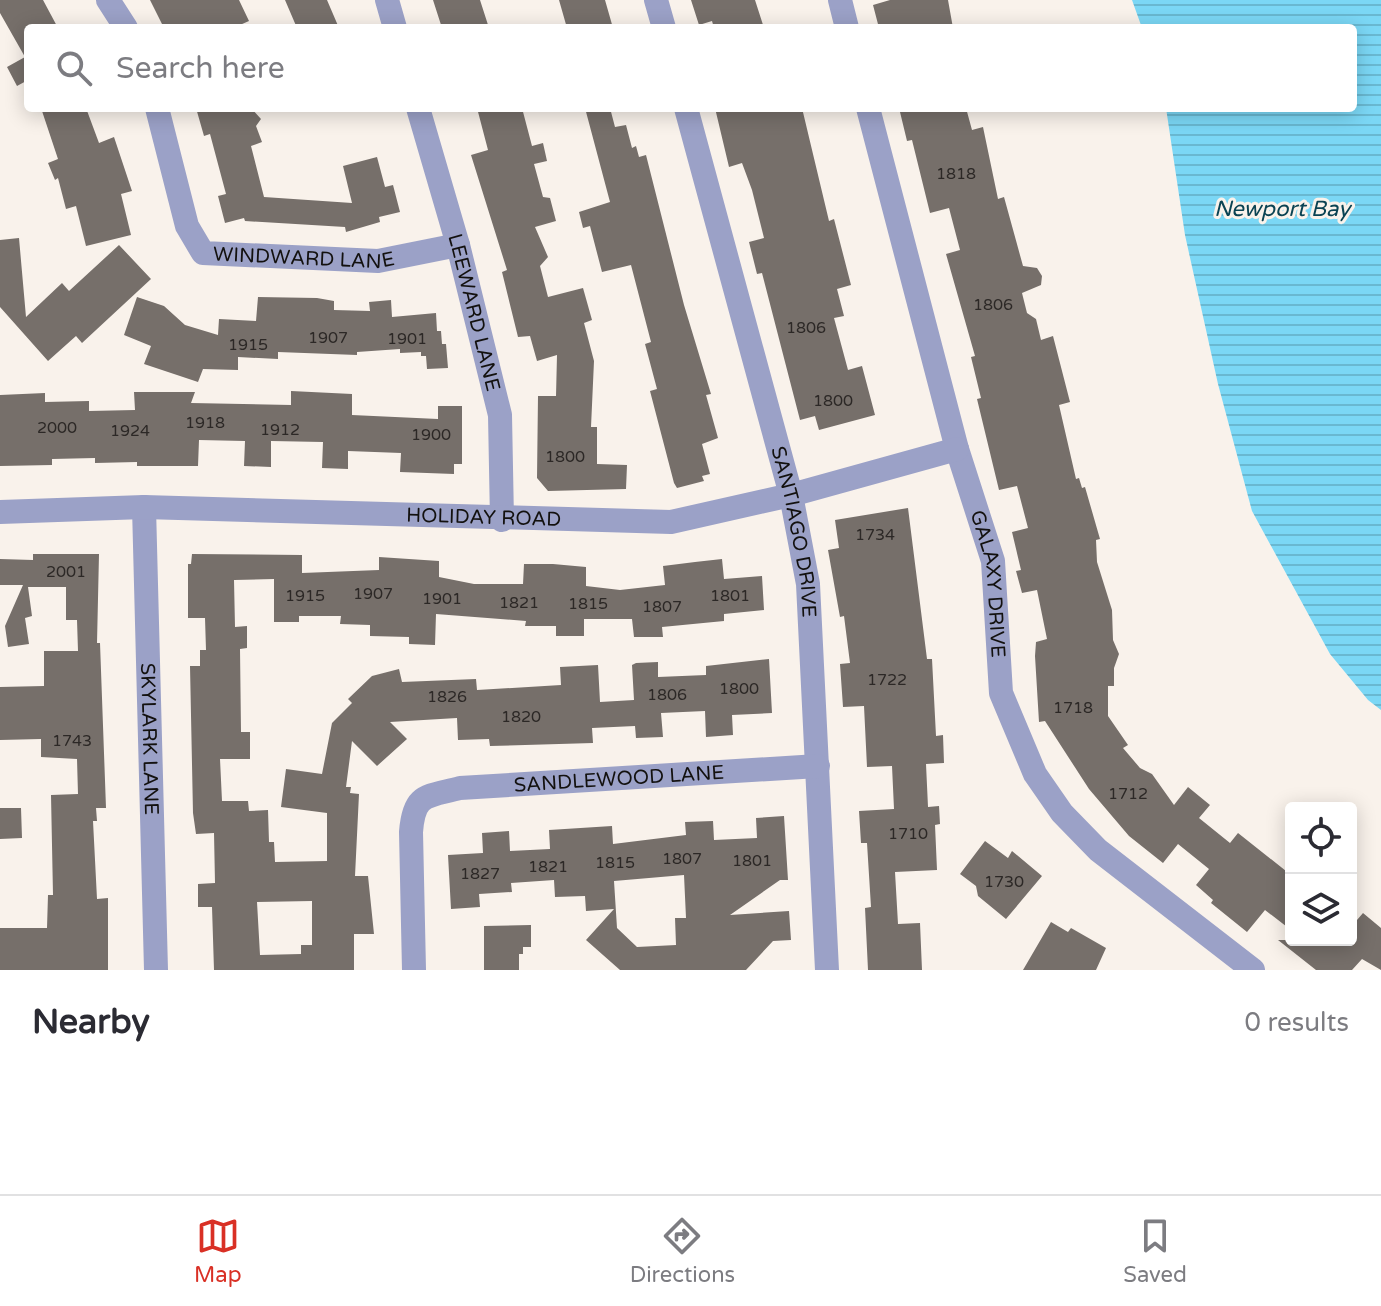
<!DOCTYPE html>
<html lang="en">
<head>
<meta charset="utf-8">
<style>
	:root { --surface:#fff; --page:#f2f2f3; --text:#2b2b33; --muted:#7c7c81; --line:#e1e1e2; --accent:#d93025 }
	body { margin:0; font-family:"Varela Round",sans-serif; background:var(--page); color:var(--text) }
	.controls { position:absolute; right:24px; bottom:24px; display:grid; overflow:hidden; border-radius:8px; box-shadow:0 4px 20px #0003 }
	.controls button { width:72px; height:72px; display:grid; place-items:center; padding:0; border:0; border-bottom:2px solid var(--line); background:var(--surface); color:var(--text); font:40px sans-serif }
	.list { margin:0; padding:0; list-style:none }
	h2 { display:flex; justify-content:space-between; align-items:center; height:104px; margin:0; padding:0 32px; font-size:34px }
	h2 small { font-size:26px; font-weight:400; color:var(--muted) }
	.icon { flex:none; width:44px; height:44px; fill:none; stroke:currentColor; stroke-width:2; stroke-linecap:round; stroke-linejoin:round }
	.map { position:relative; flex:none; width:1381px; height:970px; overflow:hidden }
	.search { position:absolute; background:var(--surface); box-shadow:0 4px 20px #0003; left:24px; right:24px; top:24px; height:88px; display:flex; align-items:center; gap:20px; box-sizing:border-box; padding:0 28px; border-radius:8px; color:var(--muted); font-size:30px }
	.sheet { height:224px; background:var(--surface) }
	nav { display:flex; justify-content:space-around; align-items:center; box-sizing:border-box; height:112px; border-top:2px solid var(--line); background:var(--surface); font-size:22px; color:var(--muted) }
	nav a { display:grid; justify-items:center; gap:4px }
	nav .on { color:var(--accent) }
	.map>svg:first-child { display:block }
	.water { fill:url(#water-rules) }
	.building { fill:#766f6a; fill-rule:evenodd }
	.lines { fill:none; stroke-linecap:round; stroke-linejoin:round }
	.minor { stroke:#9ba1c7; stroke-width:24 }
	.labels { text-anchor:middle; stroke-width:6; stroke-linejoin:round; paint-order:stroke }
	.number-label { font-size:16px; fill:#2c2826 }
	.street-label { font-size:20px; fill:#13110f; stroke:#f9f2eb }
	.water-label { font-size:22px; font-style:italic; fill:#0a4353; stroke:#f9f2eb }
</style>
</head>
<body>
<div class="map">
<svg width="1381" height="970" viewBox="0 0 1381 970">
	<defs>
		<pattern id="water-rules" width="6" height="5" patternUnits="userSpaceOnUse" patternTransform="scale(2)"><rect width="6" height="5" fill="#7bd7f5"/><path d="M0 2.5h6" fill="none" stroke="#69b8d1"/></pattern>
	</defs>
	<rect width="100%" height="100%" fill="#f9f2eb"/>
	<!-- water -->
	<path class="water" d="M1132,0h249v710l-13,-10 -38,-46 -78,-143 -34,-127 -33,-149 -19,-127h187v-80h-211z"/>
	<!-- building -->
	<path class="building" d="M0,0h43l15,28h-30v52l-11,6 -10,-19 18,-10 -25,-44z
		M150,0h89l10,21 -16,7h-69z
		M285,0h42l12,28h-42z
		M433,0h47l9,28h-47z
		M559,0h46l8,28h-46z
		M691,0h64l9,28h-50l-2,-7 -13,4z
		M890,0h58l5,28h-74l-6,-23z
		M41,108h45l13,35 15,-6 18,54 -11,3 10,41 -45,11 -10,-40 -10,3 -8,-31 -3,2 -7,-17 10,-4z
		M196,108h55l10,11 -5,7 6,16 -11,4 13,51 88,6 -9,-37 34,-9 8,30 8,-2 7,27 -21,5 1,5 -34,10 -1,-5 -100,-6 -1,-3 -19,5 -7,-27 8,-2 -16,-60 -6,2z
		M477,108h45l10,38 11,-3 4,18 -13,3 9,33 7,1 6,23 -21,6 13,30 -8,9 8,31 35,-9 9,32 -8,3 10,38 -3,66h6v37l30,1 -1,24 -78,2 -11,-13 1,-82h18l1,-41 -20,6 -7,-25 -12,1 -16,-65 5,-2 -36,-115 17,-5z
		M585,108h25l5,19 11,-2 6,23 4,-2 3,11 7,-2 38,150 27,89 -5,1 12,43 -16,6 8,30 -8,2 2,5 -27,7 -3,-5 -24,-92 7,-2 -12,-45 6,-2 -20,-77 -29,7 -12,-46 -7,2 -4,-16 31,-10z
		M715,108h87l27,113 5,-2 17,66 -14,4 7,27 -10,2 14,52 14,-4 13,49 -56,15 -4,-14 -15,4 -38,-147 -5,1 -8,-32 15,-4 -12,-48 -10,-27 -13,4z
		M915,108h51l6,22 11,-3 15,72 6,-2 19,69 14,2 5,8 -1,9 -19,8 5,20 9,6 5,21 12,-4 17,66 -11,3 17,74 3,-1 3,10 3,-1 15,52 -4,1 1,22 15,48 1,30 6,14 -5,14v18h-6v30l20,29 -5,3 17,20 12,6 22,31 14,-18 22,18 -11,13 31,25 8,-10 53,42v55l-26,-20 -18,22 -36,-29 2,-3 -17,-15 13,-16 -31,-25 -15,19 -34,-27 -40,-47 -44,-68 -6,1 -4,-66 1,-14 11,-3 -10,-49 -15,3 -6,-22 5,-1 -9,-38 16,-4 -11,-42 -18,4 -22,-91 4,-1 -10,-41 4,-1 -29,-102 14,-4 -11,-42 -19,5 -18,-73 -5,1 -7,-29z
		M19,238l7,79 36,-34 7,8 50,-46 32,34 -69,64 -6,-7 -28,25 -48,-54v-67z
		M137,297l27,9 21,19 33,10 1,-16 37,2 2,-24 59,1 17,3v9l36,1 -1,-9 22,-2 1,17 44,-4 1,18h4l1,13h4l2,24 -21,1 -1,-13h-5v-4l-21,1v-4l-43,3v3l-79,-3v7l-40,-2v13l-35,-1 -5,13 -54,-18 7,-18 -27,-11z
		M291,391l61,3v21l86,4v-13h24v58h-8v10l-54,-2 1,-19 -53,-2v18l-26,-1 1,-26 -52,-1v26l-27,-1 1,-25 -46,-1 -1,26h-61v-4l-42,1v-5l-43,1v6l-52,1v-71l45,-2v9l44,-1v10l46,-1 -1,-18h61l-4,11 100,2z
		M908,508l19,151h5l4,77 7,-1 1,28 -18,1 2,43 11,-1 1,18 -5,1 2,45 -42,2 3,52 22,-1 2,47h-54l-3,-62 6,-1 -4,-64h-6l-2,-32 35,-2 -2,-43 -25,1 -3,-61 -21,1 -3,-43 10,-1 -6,-47 -4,1 -12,-67 11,-2 -4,-28z
		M33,554h66l-2,89h3l6,165h-10l1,13h-4l4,78 11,-1v72h-108v-42h47l1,-33h5l-2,-100 27,-1 -1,-35 -36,-2v-18l-41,1v-53l44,-1v-35h34l-1,-31h-11v-33h-38l4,29 -7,2 4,26 -21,3 -3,-21 18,-41h-23v-26l33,1z
		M192,554l110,1v18l77,-3v-13l60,4v16l35,7h49l1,-20h29l33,3v19l34,4 45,-5 -2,-19 32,-4 27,-3 2,20 38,-3 2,34 -40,4v7l-62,6 1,10h-29l-2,-18h-48v17h-28v-10h-31l1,-5 -90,-7 -1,31 -26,-1v-7l-39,-1v-11l-30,-1 1,-8h-42v6h-25v-43l-40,1 1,47 12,-1v22l-7,1 1,83h9v27h-30l2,42h26l1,10 19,-1 1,32h5l1,20 52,-1v-48l-46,-6 5,-38 36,5 10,-51 20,-20 -4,-4 24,-23 27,-7 3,13 74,-3 1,11 84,-5 -1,-18 38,-2 2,37 34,-2 -2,-35 4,-2 22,-1v15l48,-2v-9l63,-7 3,54 -40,2 1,20 -27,2 -1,-26 -44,2 2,24 -27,1 -1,-12 -43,2 1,15 -103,3 -1,-7 -31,1 -1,-22 -67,4 17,17 -30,27 -25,-25 -6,46h5l-1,6 9,1 -4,82h13l6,58h-20v36h-140l-2,-63h-14v-23l17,-1 -1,-50 -18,1 -3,-21 -3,-147h10v-16h6l-1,-32h-17v-54h3zM312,901v44h-11v9l-41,1 -3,-53z
		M0,808h21l1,30 -22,1z
		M784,816l4,64h-8l-50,35 59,-4 2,29 -18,1 -27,29h-126l-34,-30 28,-31 -28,2 -1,-15 -30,1 -1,-17 -43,3 1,9 -33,2 1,13 -29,2 -3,-54 35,-2 -1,-20 27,-2 1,20 40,-2 -1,-19 63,-4 1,18 73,-9 -1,-13 28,-1 1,19 43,-2 -1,-20zM684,875l2,43h-11l1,27 -39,2 -20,-19 -3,-47z
		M985,841l23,17 4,-7 30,25 -36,43 -28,-23 -2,-10 -16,-12z
		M1363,913l18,15v42l-19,-11 -10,11h-36l-38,-30h73v-13z
		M1051,922l17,10 3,-4 35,20 -10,22h-73z
		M531,925v22h-8v7h-4v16h-35v-44z"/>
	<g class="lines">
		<!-- minor -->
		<g class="minor">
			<path d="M108,0l18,28"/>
			<path d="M387,0l8,28"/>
			<path d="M656,0l8,28"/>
			<path d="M840,0l7,28"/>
			<path id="s1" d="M157,108l30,118 16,27 175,8 80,-16"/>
			<path id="s2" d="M418,108l40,137 42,170 2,105"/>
			<path id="s3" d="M686,108l105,387 17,89 19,386"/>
			<path id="s4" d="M868,108l89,341 36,112 8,132 34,81 27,39 36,37 155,120"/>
			<path id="s5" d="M144,507l12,463"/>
			<path id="s6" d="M0,512l144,-5 527,15 120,-27 166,-46"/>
			<path id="s7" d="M414,970l-3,-138c3,-39 15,-35 49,-44l358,-22"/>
		</g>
	</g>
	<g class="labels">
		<!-- number labels -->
		<g class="number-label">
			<text x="956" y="179">1818</text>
			<text x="993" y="310">1806</text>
			<text x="806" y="333">1806</text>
			<text x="328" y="343">1907</text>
			<text x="407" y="344">1901</text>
			<text x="248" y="350">1915</text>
			<text x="833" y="406">1800</text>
			<text x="205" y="428">1918</text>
			<text x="57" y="433">2000</text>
			<text x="280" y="435">1912</text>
			<text x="130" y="436">1924</text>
			<text x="431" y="440">1900</text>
			<text x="565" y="462">1800</text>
			<text x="875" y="540">1734</text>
			<text x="66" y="577">2001</text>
			<text x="373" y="599">1907</text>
			<text x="305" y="601">1915</text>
			<text x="730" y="601">1801</text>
			<text x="442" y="604">1901</text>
			<text x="519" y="608">1821</text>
			<text x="588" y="609">1815</text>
			<text x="662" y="612">1807</text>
			<text x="887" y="685">1722</text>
			<text x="739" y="694">1800</text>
			<text x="667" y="700">1806</text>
			<text x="447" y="702">1826</text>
			<text x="1073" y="713">1718</text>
			<text x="521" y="722">1820</text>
			<text x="72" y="746">1743</text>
			<text x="1128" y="799">1712</text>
			<text x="908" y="839">1710</text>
			<text x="682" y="864">1807</text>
			<text x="752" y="866">1801</text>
			<text x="615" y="868">1815</text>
			<text x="548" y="872">1821</text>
			<text x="480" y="879">1827</text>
			<text x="1004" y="887">1730</text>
		</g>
		<!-- street labels -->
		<g class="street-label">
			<text dy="7" stroke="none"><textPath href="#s1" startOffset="254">WINDWARD LANE</textPath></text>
			<text dy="7" stroke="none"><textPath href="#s2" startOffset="212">LEEWARD LANE</textPath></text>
			<text dy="7" stroke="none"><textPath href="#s6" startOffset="484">HOLIDAY ROAD</textPath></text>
			<text dy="7" stroke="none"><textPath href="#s3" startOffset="438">SANTIAGO DRIVE</textPath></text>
			<text dy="7" stroke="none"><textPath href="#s4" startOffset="492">GALAXY DRIVE</textPath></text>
			<text dy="7" stroke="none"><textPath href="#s5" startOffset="232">SKYLARK LANE</textPath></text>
			<text dy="7" stroke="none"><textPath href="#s7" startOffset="372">SANDLEWOOD LANE</textPath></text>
		</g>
		<!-- water labels -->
		<g class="water-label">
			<text x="1282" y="216">Newport Bay</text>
		</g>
	</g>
</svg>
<div class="controls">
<button><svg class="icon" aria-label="locate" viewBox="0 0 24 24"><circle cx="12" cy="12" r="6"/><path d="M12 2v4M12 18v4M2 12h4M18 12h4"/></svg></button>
<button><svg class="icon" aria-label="layers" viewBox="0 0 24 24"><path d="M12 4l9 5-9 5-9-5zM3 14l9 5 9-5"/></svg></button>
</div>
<div class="search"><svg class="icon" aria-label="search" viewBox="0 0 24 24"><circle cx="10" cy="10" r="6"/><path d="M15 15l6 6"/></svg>Search here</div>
</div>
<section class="sheet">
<h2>Nearby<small>0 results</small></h2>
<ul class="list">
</ul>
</section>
<nav>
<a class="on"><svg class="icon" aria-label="map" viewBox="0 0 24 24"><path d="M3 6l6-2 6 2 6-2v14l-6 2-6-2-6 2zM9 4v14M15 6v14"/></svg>Map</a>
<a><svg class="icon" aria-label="directions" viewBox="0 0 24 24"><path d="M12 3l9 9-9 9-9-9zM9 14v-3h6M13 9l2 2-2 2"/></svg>Directions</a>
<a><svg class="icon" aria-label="saved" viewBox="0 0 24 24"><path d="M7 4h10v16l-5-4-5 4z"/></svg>Saved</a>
</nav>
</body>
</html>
